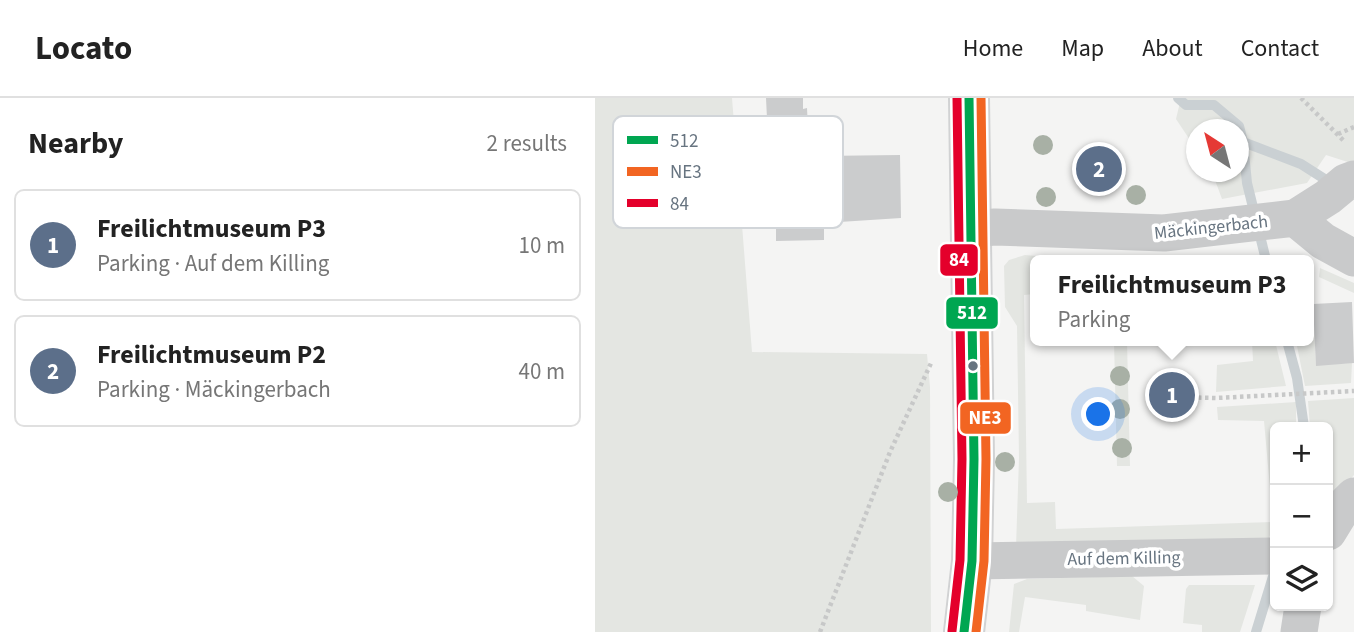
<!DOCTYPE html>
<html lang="en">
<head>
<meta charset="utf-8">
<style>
	:root { --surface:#fff; --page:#f6f6f6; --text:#222; --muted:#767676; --line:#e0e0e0; --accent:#0f766e }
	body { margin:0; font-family:"Source Sans 3",sans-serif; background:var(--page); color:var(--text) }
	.controls { position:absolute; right:21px; bottom:21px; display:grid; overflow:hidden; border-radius:10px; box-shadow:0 2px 5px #0004 }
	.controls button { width:63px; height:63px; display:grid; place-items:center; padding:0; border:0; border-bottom:2px solid var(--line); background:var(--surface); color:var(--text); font:35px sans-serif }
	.compass { position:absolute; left:591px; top:21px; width:63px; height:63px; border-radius:50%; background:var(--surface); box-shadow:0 2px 5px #0004; rotate:324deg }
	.you { position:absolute; left:504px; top:317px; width:24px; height:24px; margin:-18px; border:5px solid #fff; border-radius:50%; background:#1a73e8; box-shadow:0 0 0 10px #1a73e833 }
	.badge { display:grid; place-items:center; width:46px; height:46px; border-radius:50%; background:var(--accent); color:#fff; font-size:23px; font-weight:700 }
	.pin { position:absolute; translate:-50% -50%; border:4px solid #fff; box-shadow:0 2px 7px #0006 }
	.popup { position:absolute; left:435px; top:157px; width:284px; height:91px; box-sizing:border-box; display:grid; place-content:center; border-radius:10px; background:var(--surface); filter:drop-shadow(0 2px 5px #0005); font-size:23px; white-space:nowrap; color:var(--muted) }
	.popup b { font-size:26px; color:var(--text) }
	.popup::after { content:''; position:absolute; left:50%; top:100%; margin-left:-14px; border:14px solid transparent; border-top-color:var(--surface) }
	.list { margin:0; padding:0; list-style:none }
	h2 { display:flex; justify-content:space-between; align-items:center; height:91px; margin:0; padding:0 28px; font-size:30px }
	h2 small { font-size:23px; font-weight:400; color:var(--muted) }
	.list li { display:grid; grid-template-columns:46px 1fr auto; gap:21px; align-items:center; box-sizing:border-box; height:112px; margin:0 14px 14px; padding:0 14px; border:2px solid var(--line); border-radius:10px }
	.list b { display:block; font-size:26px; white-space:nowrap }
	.list p { margin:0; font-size:23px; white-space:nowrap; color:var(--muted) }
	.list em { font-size:23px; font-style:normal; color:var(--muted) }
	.icon { flex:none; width:38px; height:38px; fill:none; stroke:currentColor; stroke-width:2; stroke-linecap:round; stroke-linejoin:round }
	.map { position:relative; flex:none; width:759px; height:534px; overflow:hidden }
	header { display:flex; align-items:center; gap:42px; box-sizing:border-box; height:98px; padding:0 35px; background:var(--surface); border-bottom:2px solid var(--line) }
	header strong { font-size:33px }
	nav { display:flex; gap:38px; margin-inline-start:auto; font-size:24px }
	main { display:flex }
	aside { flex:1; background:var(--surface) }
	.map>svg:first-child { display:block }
	.green { fill:#e4e6e2 }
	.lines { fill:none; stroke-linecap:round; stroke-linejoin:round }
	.stream { stroke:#cad0d3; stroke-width:10 }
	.building { fill:#cbcccd }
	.major-casing { stroke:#d1d2d3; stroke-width:42 }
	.path { stroke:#c7c8c8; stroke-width:4.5; stroke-dasharray:3.5 3.5; stroke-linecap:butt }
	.minor { stroke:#c9cacb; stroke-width:37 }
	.major { stroke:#dedfdf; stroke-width:38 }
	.bus-1-casing { stroke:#fff; stroke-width:14 }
	.bus-2-casing { stroke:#fff; stroke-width:14 }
	.bus-3-casing { stroke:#fff; stroke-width:14 }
	.bus-1 { stroke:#00a651; stroke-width:9 }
	.bus-2 { stroke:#f26522; stroke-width:9 }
	.bus-3 { stroke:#e4002b; stroke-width:9 }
	.tree { fill:#a8b0a5 }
	.bus-dot { fill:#677480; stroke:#fff; stroke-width:2.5 }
	.labels { text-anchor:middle; stroke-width:7; stroke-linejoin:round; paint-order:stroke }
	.street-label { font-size:18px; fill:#677480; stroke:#fff }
	.key { fill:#fff; stroke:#d1d5d9; stroke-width:2 }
	.key-label { font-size:19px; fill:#677480 }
	.line-badge { stroke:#fff; stroke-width:2.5 }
	.badge-label { font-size:19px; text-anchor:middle; font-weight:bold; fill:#fff }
</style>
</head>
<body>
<header>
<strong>Locato</strong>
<nav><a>Home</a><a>Map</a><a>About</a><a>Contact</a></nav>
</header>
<main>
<aside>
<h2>Nearby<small>2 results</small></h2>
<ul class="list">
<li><span class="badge" style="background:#5c6f8a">1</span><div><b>Freilichtmuseum P3</b><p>Parking · Auf dem Killing</p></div><em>10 m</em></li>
<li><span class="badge" style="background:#5c6f8a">2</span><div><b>Freilichtmuseum P2</b><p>Parking · Mäckingerbach</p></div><em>40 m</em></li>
</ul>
</aside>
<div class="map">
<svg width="759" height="534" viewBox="0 0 759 534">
	<rect width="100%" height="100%" fill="#f4f4f3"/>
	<!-- green -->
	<path class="green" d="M0,0h137l20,254 175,2 3,33 1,245h-336z
		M586,0h173v66l-28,-9 -19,28 -85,16 -10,-27h26v-42h-42v19l-20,-30z
		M430,157l58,5h-48v34l-11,1 3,208 28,-1 1,27 217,-7 -9,-101 -46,-1 -1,-13 79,-5v25h-21v95h-2l-4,17 -253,8 3,-89 -2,-132 -12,-19 -1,-41 5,-6z
		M725,170l34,15v10l-35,-16z
		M714,177l3,1 4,89 36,-2 -1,20 -46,3 -9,-45h13z
		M519,243h13l3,125h-13z
		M657,243h23l11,45 -70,6 1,-27 36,-4z
		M759,300v77l-26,29v-77h-18l-2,-26z
		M537,478l12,10 -4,34 -54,-9v-6l-61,-8 -6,35h-10l5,-48 13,-5z
		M594,487h66l-15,47h-38v-7l-19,-2 3,-34z"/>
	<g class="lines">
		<!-- stream -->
		<path class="stream" d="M583,0l8,7h28l25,21 4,16 4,41 19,77
			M648,44l58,22 33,21
			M692,243l10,37 7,49
			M661,534l19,-62"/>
	</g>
	<!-- building -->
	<path class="building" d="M171,0h37v11l4,-1 2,41 10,-1 1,8 80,-1 1,63 -77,5v17l-48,1v-32l-21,1 -1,-29h16z
		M757,204l2,61 -38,3 -3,-62z"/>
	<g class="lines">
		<defs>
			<path id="major" d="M369,534l8,-71 2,-102 -5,-361"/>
		</defs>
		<!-- major casing -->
		<use href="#major" class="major-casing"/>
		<!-- path -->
		<path class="path" d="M706,0l44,44
			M743,36l16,-7
			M575,299l46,1 138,-7
			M225,534l70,-180 42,-91"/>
		<!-- minor -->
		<path class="minor" d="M700,120l28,23 31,17
			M376,131l24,-2 169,6 131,-15 33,-21 18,-15 8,-3
			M733,434l16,-26 10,-10
			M377,463l303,-5
			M704,534l4,-26"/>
		<!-- major -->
		<use href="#major" class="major"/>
		<defs>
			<path id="bus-1" d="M369,534l8,-71 2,-102 -5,-361"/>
			<path id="bus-2" d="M381,534l8,-71 2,-102 -5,-361"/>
			<path id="bus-3" d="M357,533l8,-71 2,-101 -5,-361"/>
		</defs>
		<!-- bus-1 casing -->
		<use href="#bus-1" class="bus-1-casing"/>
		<!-- bus-2 casing -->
		<use href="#bus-2" class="bus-2-casing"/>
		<!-- bus-3 casing -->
		<use href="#bus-3" class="bus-3-casing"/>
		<!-- bus-1 -->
		<use href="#bus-1" class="bus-1"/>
		<!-- bus-2 -->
		<use href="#bus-2" class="bus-2"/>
		<!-- bus-3 -->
		<use href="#bus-3" class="bus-3"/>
	</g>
	<!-- trees -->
	<g class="tree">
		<circle cx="448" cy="47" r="10"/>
		<circle cx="541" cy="97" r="10"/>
		<circle cx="451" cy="99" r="10"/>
		<circle cx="525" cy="278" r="10"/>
		<circle cx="525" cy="311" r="10"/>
		<circle cx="527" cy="350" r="10"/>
		<circle cx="410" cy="364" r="10"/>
		<circle cx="353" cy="394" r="10"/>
	</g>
	<!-- markers -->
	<circle class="bus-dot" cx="378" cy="268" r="6"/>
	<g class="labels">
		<!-- street labels -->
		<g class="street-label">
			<text transform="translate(616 129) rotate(-6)" y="6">Mäckingerbach</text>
			<text transform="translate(529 460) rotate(-1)" y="6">Auf dem Killing</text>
		</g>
	</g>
	<!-- legend -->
	<rect x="18" y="18" width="230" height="112" rx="10" class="key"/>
	<rect x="32" y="38" width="31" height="8" fill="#00a651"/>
	<rect x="32" y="69" width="31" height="9" fill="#f26522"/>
	<rect x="32" y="101" width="31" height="8" fill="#e4002b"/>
	<g class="key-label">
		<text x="75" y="49">512</text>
		<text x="75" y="80">NE3</text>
		<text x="75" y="112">84</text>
	</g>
	<g class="line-badge">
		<rect x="344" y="145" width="40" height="34" rx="7" fill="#e4002b"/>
		<rect x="350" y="198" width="54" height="34" rx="7" fill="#00a651"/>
		<rect x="364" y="303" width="53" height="34" rx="7" fill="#f26522"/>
	</g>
	<g class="badge-label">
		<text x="364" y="168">84</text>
		<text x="377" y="221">512</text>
		<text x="390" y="326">NE3</text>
	</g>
</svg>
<div class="controls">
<button>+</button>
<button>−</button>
<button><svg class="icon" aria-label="layers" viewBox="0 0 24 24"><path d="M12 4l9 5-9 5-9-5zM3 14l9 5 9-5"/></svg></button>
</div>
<svg class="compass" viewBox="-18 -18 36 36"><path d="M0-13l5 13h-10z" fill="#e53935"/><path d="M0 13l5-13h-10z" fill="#767676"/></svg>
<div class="you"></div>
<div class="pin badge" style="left:577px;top:297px;background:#5c6f8a">1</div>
<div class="popup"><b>Freilichtmuseum P3</b>Parking</div>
<div class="pin badge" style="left:504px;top:71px;background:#5c6f8a">2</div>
</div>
</main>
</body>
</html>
